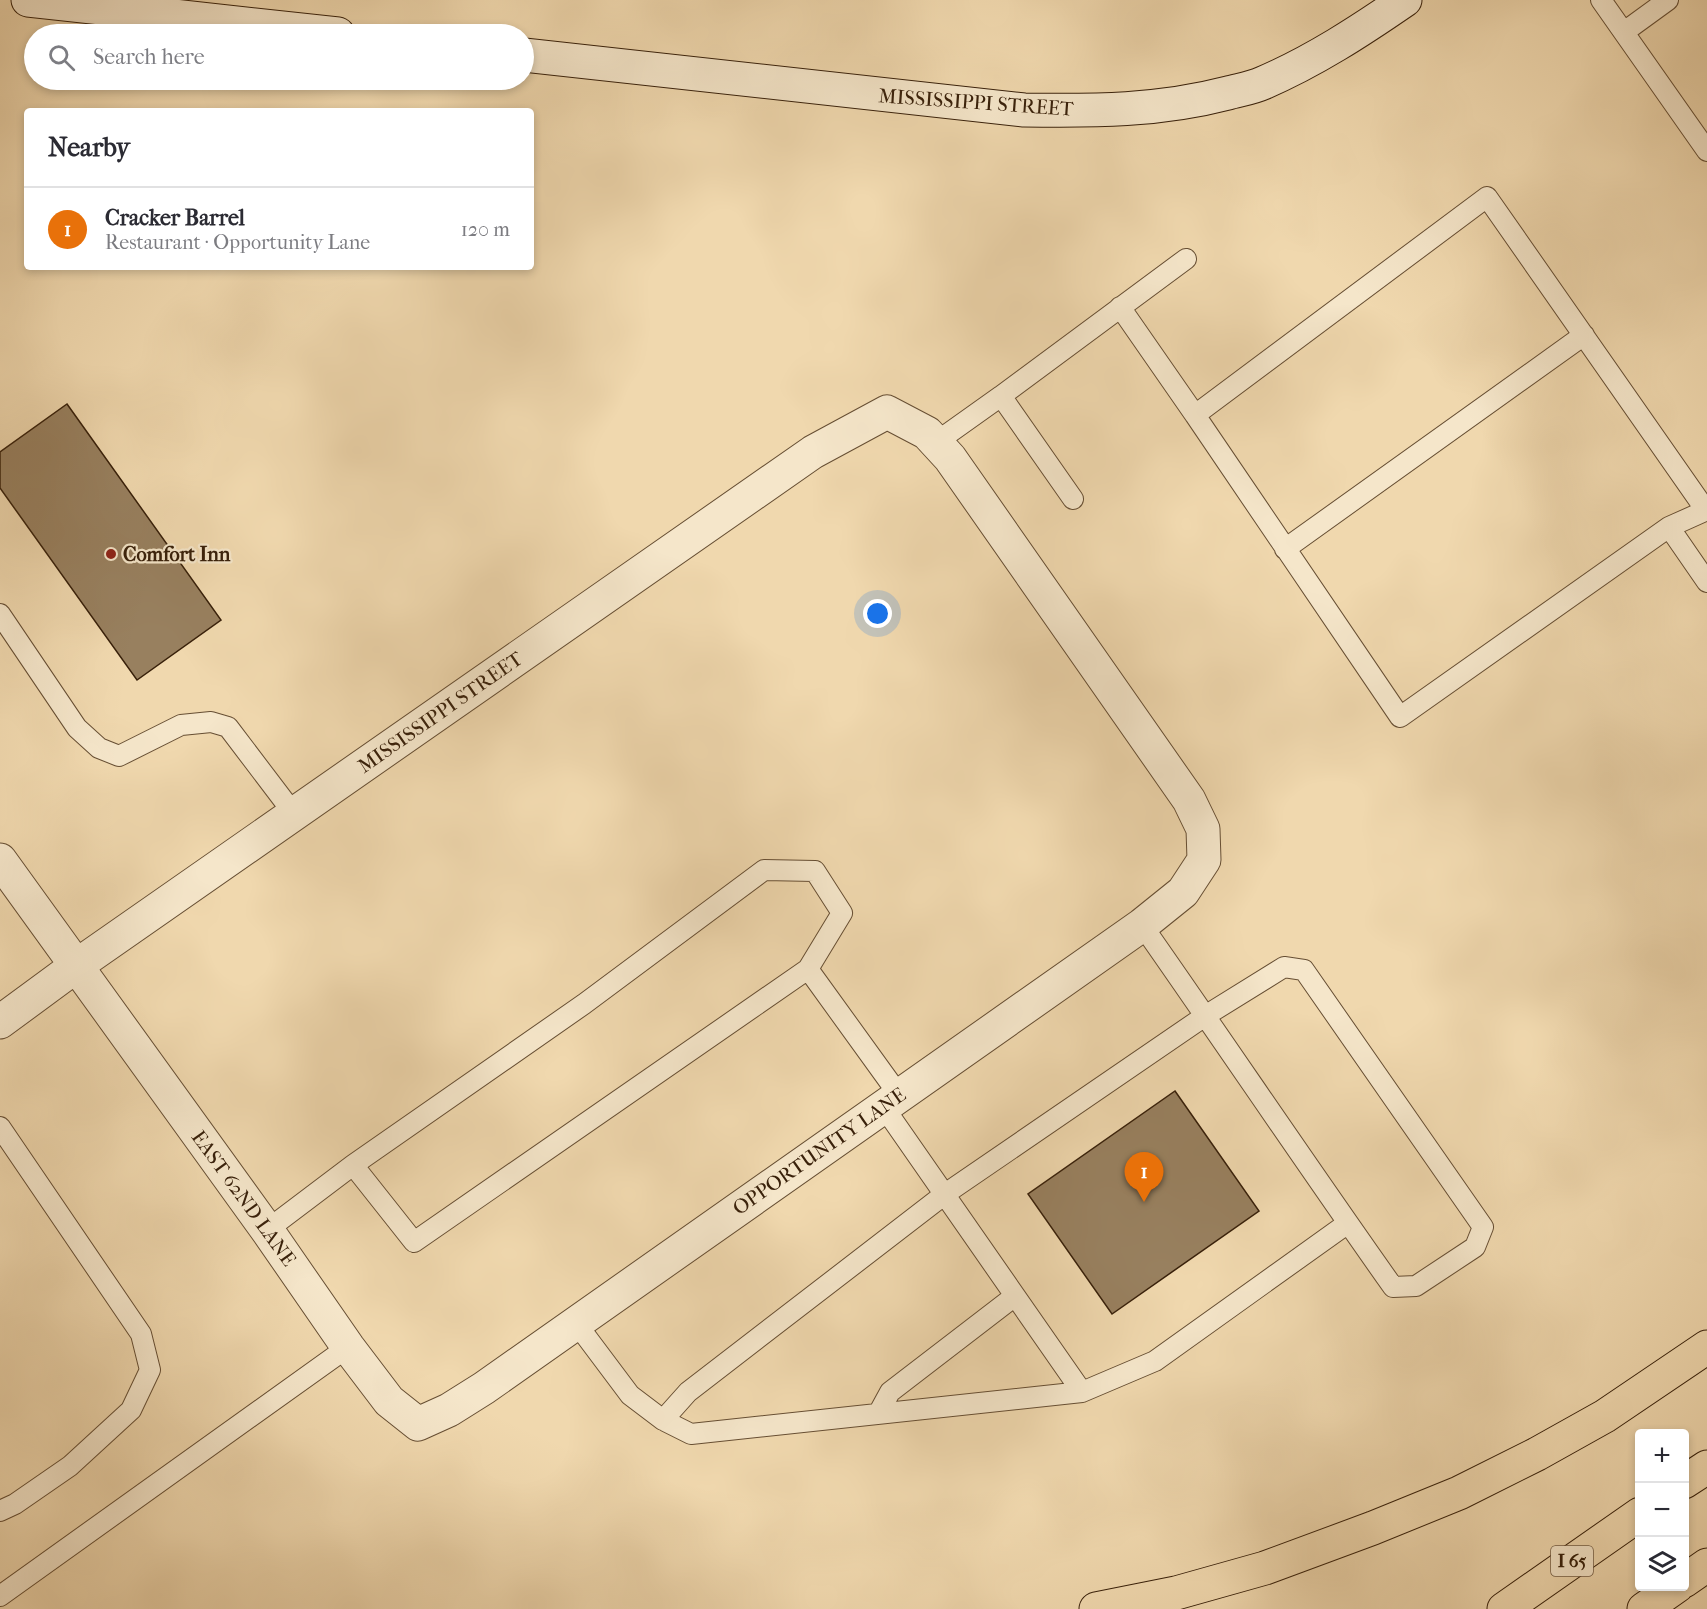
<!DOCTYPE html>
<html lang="en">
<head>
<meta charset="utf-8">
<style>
	:root { --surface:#fff; --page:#f2f2f3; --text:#2b2b33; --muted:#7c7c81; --line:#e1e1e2; --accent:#0f766e }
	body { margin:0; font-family:"IM FELL French Canon",serif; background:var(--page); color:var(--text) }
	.controls { position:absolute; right:18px; bottom:18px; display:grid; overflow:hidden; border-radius:6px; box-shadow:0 3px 9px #0003 }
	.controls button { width:54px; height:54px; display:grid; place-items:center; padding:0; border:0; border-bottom:2px solid var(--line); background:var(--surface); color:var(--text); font:30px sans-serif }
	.you { position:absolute; left:878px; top:614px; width:21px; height:21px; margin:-15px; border:4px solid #fff; border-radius:50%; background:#1a73e8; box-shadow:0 0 0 9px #1a73e833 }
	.badge { display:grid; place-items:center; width:39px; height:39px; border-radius:50%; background:var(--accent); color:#fff; font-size:20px; font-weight:700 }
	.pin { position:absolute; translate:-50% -50px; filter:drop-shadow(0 2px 3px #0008) }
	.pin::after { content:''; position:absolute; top:32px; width:21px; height:18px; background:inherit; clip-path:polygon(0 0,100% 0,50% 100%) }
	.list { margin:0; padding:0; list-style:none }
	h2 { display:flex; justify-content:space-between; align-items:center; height:78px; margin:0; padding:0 24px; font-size:26px }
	h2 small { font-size:20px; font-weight:400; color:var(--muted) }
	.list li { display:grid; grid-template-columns:39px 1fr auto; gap:18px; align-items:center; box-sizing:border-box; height:84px; padding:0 24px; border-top:2px solid var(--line) }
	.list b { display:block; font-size:22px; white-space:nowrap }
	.list p { margin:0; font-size:20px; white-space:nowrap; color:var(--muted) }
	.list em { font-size:20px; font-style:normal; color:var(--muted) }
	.icon { flex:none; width:33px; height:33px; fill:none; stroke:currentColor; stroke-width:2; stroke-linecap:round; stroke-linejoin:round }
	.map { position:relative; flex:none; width:1707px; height:1609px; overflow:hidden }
	.search { position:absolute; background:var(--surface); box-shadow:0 3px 9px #0003; left:24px; top:24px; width:510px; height:66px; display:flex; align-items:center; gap:15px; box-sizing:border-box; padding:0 21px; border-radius:33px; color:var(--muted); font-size:22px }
	.panel { position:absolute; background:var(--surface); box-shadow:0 3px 9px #0003; left:24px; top:108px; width:510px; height:162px; border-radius:6px }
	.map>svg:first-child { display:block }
	.building { fill:#98805f; stroke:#38200a; stroke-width:1.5 }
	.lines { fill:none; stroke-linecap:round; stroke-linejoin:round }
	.lane-casing { stroke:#664e33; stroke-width:22 }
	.street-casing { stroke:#664e33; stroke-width:35 }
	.secondary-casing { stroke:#38200a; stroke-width:35 }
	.highway-casing { stroke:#38200a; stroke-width:35 }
	.lane { stroke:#f5e6ca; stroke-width:20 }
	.street { stroke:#f5e6ca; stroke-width:33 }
	.secondary { stroke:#f5e6ca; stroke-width:33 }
	.highway { stroke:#f0d8ae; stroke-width:33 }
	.poi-dot { fill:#8f2418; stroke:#f5e6ca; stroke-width:2 }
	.labels { text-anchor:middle; stroke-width:4.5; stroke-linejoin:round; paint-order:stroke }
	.shield { fill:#f5e6ca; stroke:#715b44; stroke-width:1.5 }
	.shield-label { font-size:18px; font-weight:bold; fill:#38200a }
	.street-label { font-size:20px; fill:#38200a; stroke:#f5e6ca }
	.poi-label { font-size:20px; font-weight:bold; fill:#38200a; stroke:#f5e6ca; text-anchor:start }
</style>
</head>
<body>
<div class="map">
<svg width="1707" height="1609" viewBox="0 0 1707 1609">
	<rect width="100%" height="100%" fill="#f0d8ae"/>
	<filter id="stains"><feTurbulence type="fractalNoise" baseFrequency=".00333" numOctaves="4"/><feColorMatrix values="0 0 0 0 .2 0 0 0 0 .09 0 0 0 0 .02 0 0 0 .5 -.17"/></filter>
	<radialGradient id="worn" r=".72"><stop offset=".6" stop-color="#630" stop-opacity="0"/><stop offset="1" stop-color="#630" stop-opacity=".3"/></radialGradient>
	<!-- building -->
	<path class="building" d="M67,404l154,216 -84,60 -137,-192v-36z
		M1175,1091l84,120 -147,103 -84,-120z"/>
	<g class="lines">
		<defs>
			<path id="lane" d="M1601,0l106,151
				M1624,32l44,-32
				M1120,307l75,108
				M1001,396l185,-137
				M935,443l66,-47 72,103
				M1705,509l-218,-312 -292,218 205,302 269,-190 38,-17
				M1669,527l38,55
				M1285,549l299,-214
				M0,614l77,114 22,20 20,8 62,-31 30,-3 17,5 66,87
				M808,969l34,-56 -27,-42 -51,-1 -180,134 -231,161 61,77 394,-273 91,126
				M883,1106l199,286
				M0,1127l141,207 9,36 -19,40 -61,56 -55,38 -15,7
				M267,1230l86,-65
				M576,1323l54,72 33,25 28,14 391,-42 73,-31 193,-138
				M878,1414l12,-22 125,-96
				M663,1420l25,-28 257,-198 260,-178 79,-49 20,3 179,257 -8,20 -59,39 -23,1c-85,-120 -167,-242 -251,-362
				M0,1596l348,-249"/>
			<path id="street" d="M0,860l267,370 81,117 41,54 29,23 31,-14 35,-22 658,-463 41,-33 21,-32 -1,-31 -14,-29 -239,-342 -23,-25 -40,-21 -74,40 -737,514 -76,56"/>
			<path id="secondary" d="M28,0l310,34
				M524,55l500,55c70,1 135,1 204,-17 11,-3 24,-5 35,-10 51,-22 97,-52 142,-83"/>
			<path id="highway" d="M1684,1482l23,-15
				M1684,1581l23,-16
				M1096,1609l80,-16 89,-25 108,-40 86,-35 78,-39 68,-38 102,-69
				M1504,1609l136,-95
				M1644,1609l33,-23"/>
		</defs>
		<!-- lane casing -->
		<use href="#lane" class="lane-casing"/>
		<!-- street casing -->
		<use href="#street" class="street-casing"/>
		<!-- secondary casing -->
		<use href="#secondary" class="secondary-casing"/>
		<!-- highway casing -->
		<use href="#highway" class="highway-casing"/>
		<!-- lane -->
		<use href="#lane" class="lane"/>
		<!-- street -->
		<use href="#street" class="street"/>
		<!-- secondary -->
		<use href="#secondary" class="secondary"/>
		<!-- highway -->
		<use href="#highway" class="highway"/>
	</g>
	<!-- markers -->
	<circle class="poi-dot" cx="111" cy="554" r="6"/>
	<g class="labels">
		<!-- shield labels -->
		<rect class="shield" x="1551" y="1546" width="42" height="30" rx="4.5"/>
		<g class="shield-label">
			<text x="1572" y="1567">I 65</text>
		</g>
		<!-- street labels -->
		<g class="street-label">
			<text transform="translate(976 102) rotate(4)" y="7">MISSISSIPPI STREET</text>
			<text transform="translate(440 712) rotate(-35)" y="7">MISSISSIPPI STREET</text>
			<text transform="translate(819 1151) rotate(-35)" y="7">OPPORTUNITY LANE</text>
			<text transform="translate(244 1198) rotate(54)" y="7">EAST 62ND LANE</text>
		</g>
		<!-- poi labels -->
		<g class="poi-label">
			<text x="123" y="561">Comfort Inn</text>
		</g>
	</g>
	<rect width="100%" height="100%" filter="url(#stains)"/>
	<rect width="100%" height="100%" fill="url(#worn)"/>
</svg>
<div class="controls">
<button>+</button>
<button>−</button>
<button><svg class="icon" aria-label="layers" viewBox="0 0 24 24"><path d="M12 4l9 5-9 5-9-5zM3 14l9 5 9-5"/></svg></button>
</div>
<div class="you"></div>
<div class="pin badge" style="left:1144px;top:1202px;background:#e8710a">1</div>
<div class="search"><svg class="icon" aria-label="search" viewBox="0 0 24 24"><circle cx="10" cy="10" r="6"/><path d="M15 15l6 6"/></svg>Search here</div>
<section class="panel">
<h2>Nearby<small></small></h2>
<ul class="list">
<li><span class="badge" style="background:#e8710a">1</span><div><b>Cracker Barrel</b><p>Restaurant · Opportunity Lane</p></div><em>120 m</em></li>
</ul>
</section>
</div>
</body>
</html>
